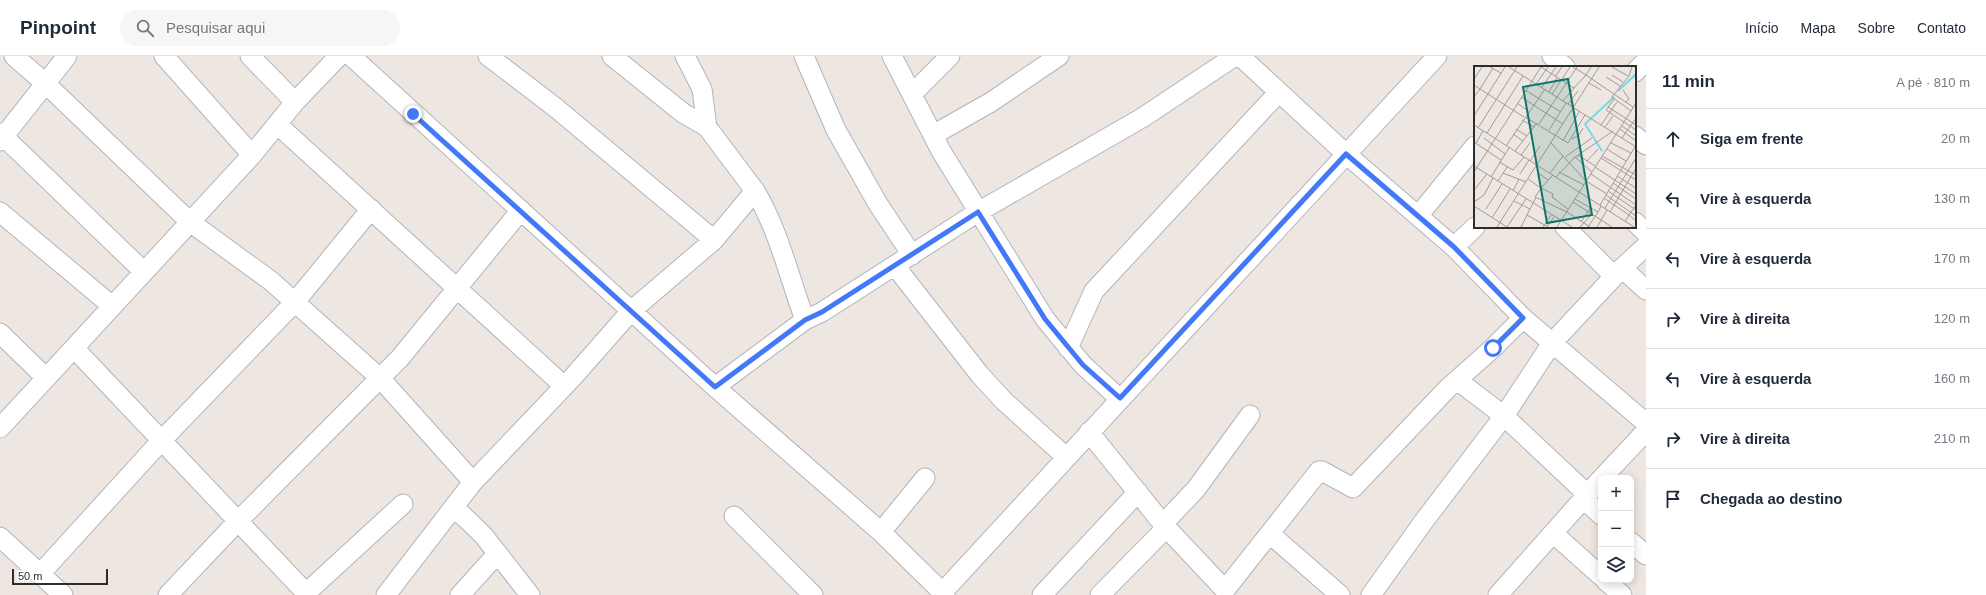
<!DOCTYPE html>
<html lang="pt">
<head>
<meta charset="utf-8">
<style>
	:root { --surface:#fff; --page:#f6f6f7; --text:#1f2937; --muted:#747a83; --line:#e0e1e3 }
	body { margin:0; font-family:Helvetica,sans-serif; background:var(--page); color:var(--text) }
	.controls { position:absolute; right:12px; bottom:12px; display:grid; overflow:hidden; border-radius:8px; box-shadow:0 2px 10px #0003 }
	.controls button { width:36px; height:36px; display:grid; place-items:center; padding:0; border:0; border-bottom:1px solid var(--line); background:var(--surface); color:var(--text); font:20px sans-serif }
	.scale { position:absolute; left:12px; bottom:10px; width:96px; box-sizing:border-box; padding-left:4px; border:2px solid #2d2d2d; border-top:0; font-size:11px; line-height:14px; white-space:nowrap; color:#2d2d2d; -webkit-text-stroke:3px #fff; paint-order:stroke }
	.stop { position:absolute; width:12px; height:12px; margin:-9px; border:3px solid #4378f8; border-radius:50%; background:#fff }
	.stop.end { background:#4378f8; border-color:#fff; box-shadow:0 1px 4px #0008 }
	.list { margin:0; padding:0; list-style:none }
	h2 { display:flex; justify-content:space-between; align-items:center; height:52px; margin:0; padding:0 16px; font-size:17px }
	h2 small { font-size:13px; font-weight:400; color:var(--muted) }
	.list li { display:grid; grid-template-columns:26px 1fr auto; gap:12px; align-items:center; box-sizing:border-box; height:60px; padding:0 16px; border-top:1px solid var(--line) }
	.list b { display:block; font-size:15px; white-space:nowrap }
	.list em { font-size:13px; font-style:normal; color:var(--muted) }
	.icon { flex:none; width:22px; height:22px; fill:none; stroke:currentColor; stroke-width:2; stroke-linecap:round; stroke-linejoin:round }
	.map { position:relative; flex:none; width:1646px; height:539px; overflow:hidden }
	header { display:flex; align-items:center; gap:24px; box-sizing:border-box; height:56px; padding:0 20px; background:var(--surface); border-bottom:1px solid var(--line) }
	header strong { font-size:19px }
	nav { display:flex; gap:22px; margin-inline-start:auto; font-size:14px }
	.search { width:280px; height:36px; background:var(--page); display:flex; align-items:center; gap:10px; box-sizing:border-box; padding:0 14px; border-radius:22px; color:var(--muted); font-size:15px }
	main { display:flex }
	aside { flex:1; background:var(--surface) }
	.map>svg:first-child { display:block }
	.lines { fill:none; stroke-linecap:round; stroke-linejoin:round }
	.minor-casing { stroke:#b0b4bd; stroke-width:21 }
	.minor { stroke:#fff; stroke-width:19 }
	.route { stroke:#4378f8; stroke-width:5 }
	.inset-river { fill:none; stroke:#75daee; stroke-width:2 }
	.inset-road { fill:none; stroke:#a19c98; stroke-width:1 }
	.view { fill:#0f766e; fill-opacity:0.15; stroke:#0f766e; stroke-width:2 }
	.inset-edge { fill:none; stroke:#2d2d2d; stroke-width:2 }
</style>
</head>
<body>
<header>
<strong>Pinpoint</strong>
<div class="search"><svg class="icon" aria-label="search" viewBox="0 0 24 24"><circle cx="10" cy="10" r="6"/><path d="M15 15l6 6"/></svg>Pesquisar aqui</div>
<nav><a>Início</a><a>Mapa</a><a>Sobre</a><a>Contato</a></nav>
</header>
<main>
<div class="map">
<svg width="1646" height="539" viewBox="0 0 1646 539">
	<rect width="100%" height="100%" fill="#eee6e0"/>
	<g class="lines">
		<defs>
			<path id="minor" d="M14,0l31,27 145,139 81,59 109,97 93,104
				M164,0l88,99
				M250,0l45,46
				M351,0l364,331 166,145 64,63
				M488,0l68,52 158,132
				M685,0l17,33 5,38
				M804,0l32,74 42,74 34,51
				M892,0l49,95 104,168 38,46 37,34
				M1240,0l106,98 108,93 69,71 123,105
				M1552,0l13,11
				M1635,16l11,-11
				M912,38l38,-38
				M278,69l286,261
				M0,77l144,139
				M933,79l58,-33 68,-46
				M1635,80l11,9
				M0,85l67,-85
				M755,135c24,40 34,86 50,129
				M0,156l112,94
				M1418,160l57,-70
				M1635,166l11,11
				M1565,171l49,49
				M1454,191l21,-20
				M895,210l85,109 24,26 62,56
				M1622,212l24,22
				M0,277l46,45
				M74,292l234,247
				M1068,292l26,-57 185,-199
				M1457,324l47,36 83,78
				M715,331l90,-67 17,-8 156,-100 164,-94 93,-62
				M0,372l252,-273 43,-53 44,-46
				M1089,376l74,92 62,66 94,-119h3l31,17 95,-100 45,-40 30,-30
				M1602,422l44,-47
				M1583,442l18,17
				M454,451l29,28 47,60
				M734,460l79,79
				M1163,468l33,-35 54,-74
				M881,476l44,-54
				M1270,478l70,61
				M1554,478l47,42
				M0,481l63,58
				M1631,486l15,13
				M40,518l121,-133 134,-139 76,-93
				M1605,524l17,15
				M306,537l97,-89
				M168,539l70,-74 162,-163 121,-148
				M386,539l87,-113 100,-105 58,-66 83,-71 41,-49 -48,-64 -24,-14 -71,-57
				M460,539l37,-41
				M940,539l497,-539
				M1042,539l96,-103
				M1100,539l67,-68
				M1371,539l53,-74 80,-105 48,-73 70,-75 24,-22
				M1498,539l103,-116"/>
		</defs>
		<!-- minor casing -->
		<use href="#minor" class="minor-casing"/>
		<!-- minor -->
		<use href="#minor" class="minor"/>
	</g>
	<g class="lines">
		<!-- route -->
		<path class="route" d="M413,58l302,273 90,-67 17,-8 156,-100 67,107 38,46 37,33 226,-244 108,93 69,71 -30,30"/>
	</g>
	<!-- overview -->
	<g transform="translate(1474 10)">
		<rect width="162" height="162" fill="#eee6e0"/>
		<path class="inset-river" d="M144,25l18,-17M128,85l-17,-27 29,-27"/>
		<path class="inset-road" d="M16,1l11,6M35,1l127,80M67,1l33,21 12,-13 47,32M99,1l13,8 5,-8M138,1l16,9M138,9l11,7M81,11l7,-10M132,11l14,9M0,13l8,-12M115,17l12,7M62,18l12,-17M0,19l6,4 13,-21M68,21l14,-20M51,24l36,22M149,24l6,9 -3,3M75,26l8,-14M78,28l18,-27M0,31l6,-8 44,28M47,31l42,27M140,33l-8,11 30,20M89,35l11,-13M43,37l11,8M94,38l10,-13M134,41l28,18M157,45l-19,-14 17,-21 3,-9M0,50l31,-49M51,51l43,26 17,-28M48,54l12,7M65,58l38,-57M0,59l160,102M127,59l16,-23M148,60l14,10M131,61l8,-11M4,62l39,-61M42,63l11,7M146,63l16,12M75,64l17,-27M13,67l36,-57M39,68l10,7M10,72l21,16M148,72l14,-20M98,73l7,-4 4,-7M89,75l16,-29M0,76l27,18M2,77l7,-12M77,77l35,38M137,77l20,10M32,80l39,-57M133,83l19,12M41,85l22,-28M47,89l9,-12M104,89l17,11M128,90l34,19M91,91l27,-19M101,91l17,15M127,92l35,22M56,95l10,-15M113,95l11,-12M25,96l14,8 11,-13M0,100l98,61M121,101l41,27M0,106l67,-105M85,106l25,13M29,107l23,9M64,107l10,7M76,107l13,-17M46,108l9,-14M117,108l45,31M79,109l-12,13 12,6 -1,3 16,12M143,110l19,12M17,111l18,-29M82,111l18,-19 39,-27M54,113l13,9 -6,9 32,15 23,15M24,115l9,-14M112,115l21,13M139,117l23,16M0,124l13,-16M39,125l6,-12M134,125l28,19M132,129l30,21M130,132l25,17 7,-10M101,133l23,13 3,-6M40,135l16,8M0,136l10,-7 9,-17M99,136l39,25M126,139l36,-60M0,140l33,21M131,142l31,-50M12,143l16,-25M136,146l26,-44M53,149l21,12M18,152l18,-29M107,156l10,-15M151,156l4,-7 7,6M23,161l102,-160M33,161l19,-28M47,161l15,-30M69,161l8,-12M73,161l7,-10M83,161l79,-124M106,161l11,-12M114,161l10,-15M123,161l10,-17"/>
		<path class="view" d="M94,13l24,136 -45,8 -24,-136z"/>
		<rect width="162" height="162" class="inset-edge"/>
	</g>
</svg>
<div class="controls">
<button>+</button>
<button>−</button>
<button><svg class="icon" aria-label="layers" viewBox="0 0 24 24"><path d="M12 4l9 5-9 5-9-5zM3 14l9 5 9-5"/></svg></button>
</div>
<div class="scale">50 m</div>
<div class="stop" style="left:1493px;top:292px"></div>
<div class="stop end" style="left:413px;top:58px"></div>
</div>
<aside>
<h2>11 min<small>A pé · 810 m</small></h2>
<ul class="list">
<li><svg class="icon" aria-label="ahead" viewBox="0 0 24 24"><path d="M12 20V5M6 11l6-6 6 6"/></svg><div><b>Siga em frente</b></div><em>20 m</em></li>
<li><svg class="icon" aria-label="left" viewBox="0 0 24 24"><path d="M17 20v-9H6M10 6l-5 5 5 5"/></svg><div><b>Vire à esquerda</b></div><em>130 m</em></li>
<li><svg class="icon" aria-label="left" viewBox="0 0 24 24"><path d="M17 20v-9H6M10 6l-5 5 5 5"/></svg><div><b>Vire à esquerda</b></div><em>170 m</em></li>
<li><svg class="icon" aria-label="right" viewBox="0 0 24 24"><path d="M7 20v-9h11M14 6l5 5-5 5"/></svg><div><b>Vire à direita</b></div><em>120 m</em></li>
<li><svg class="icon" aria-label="left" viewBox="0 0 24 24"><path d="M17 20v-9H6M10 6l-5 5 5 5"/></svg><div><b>Vire à esquerda</b></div><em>160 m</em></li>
<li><svg class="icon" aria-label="right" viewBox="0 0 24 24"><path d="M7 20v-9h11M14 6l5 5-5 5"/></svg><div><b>Vire à direita</b></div><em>210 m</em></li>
<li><svg class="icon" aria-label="arrive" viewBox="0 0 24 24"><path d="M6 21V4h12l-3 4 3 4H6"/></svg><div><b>Chegada ao destino</b></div></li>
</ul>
</aside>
</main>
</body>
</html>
